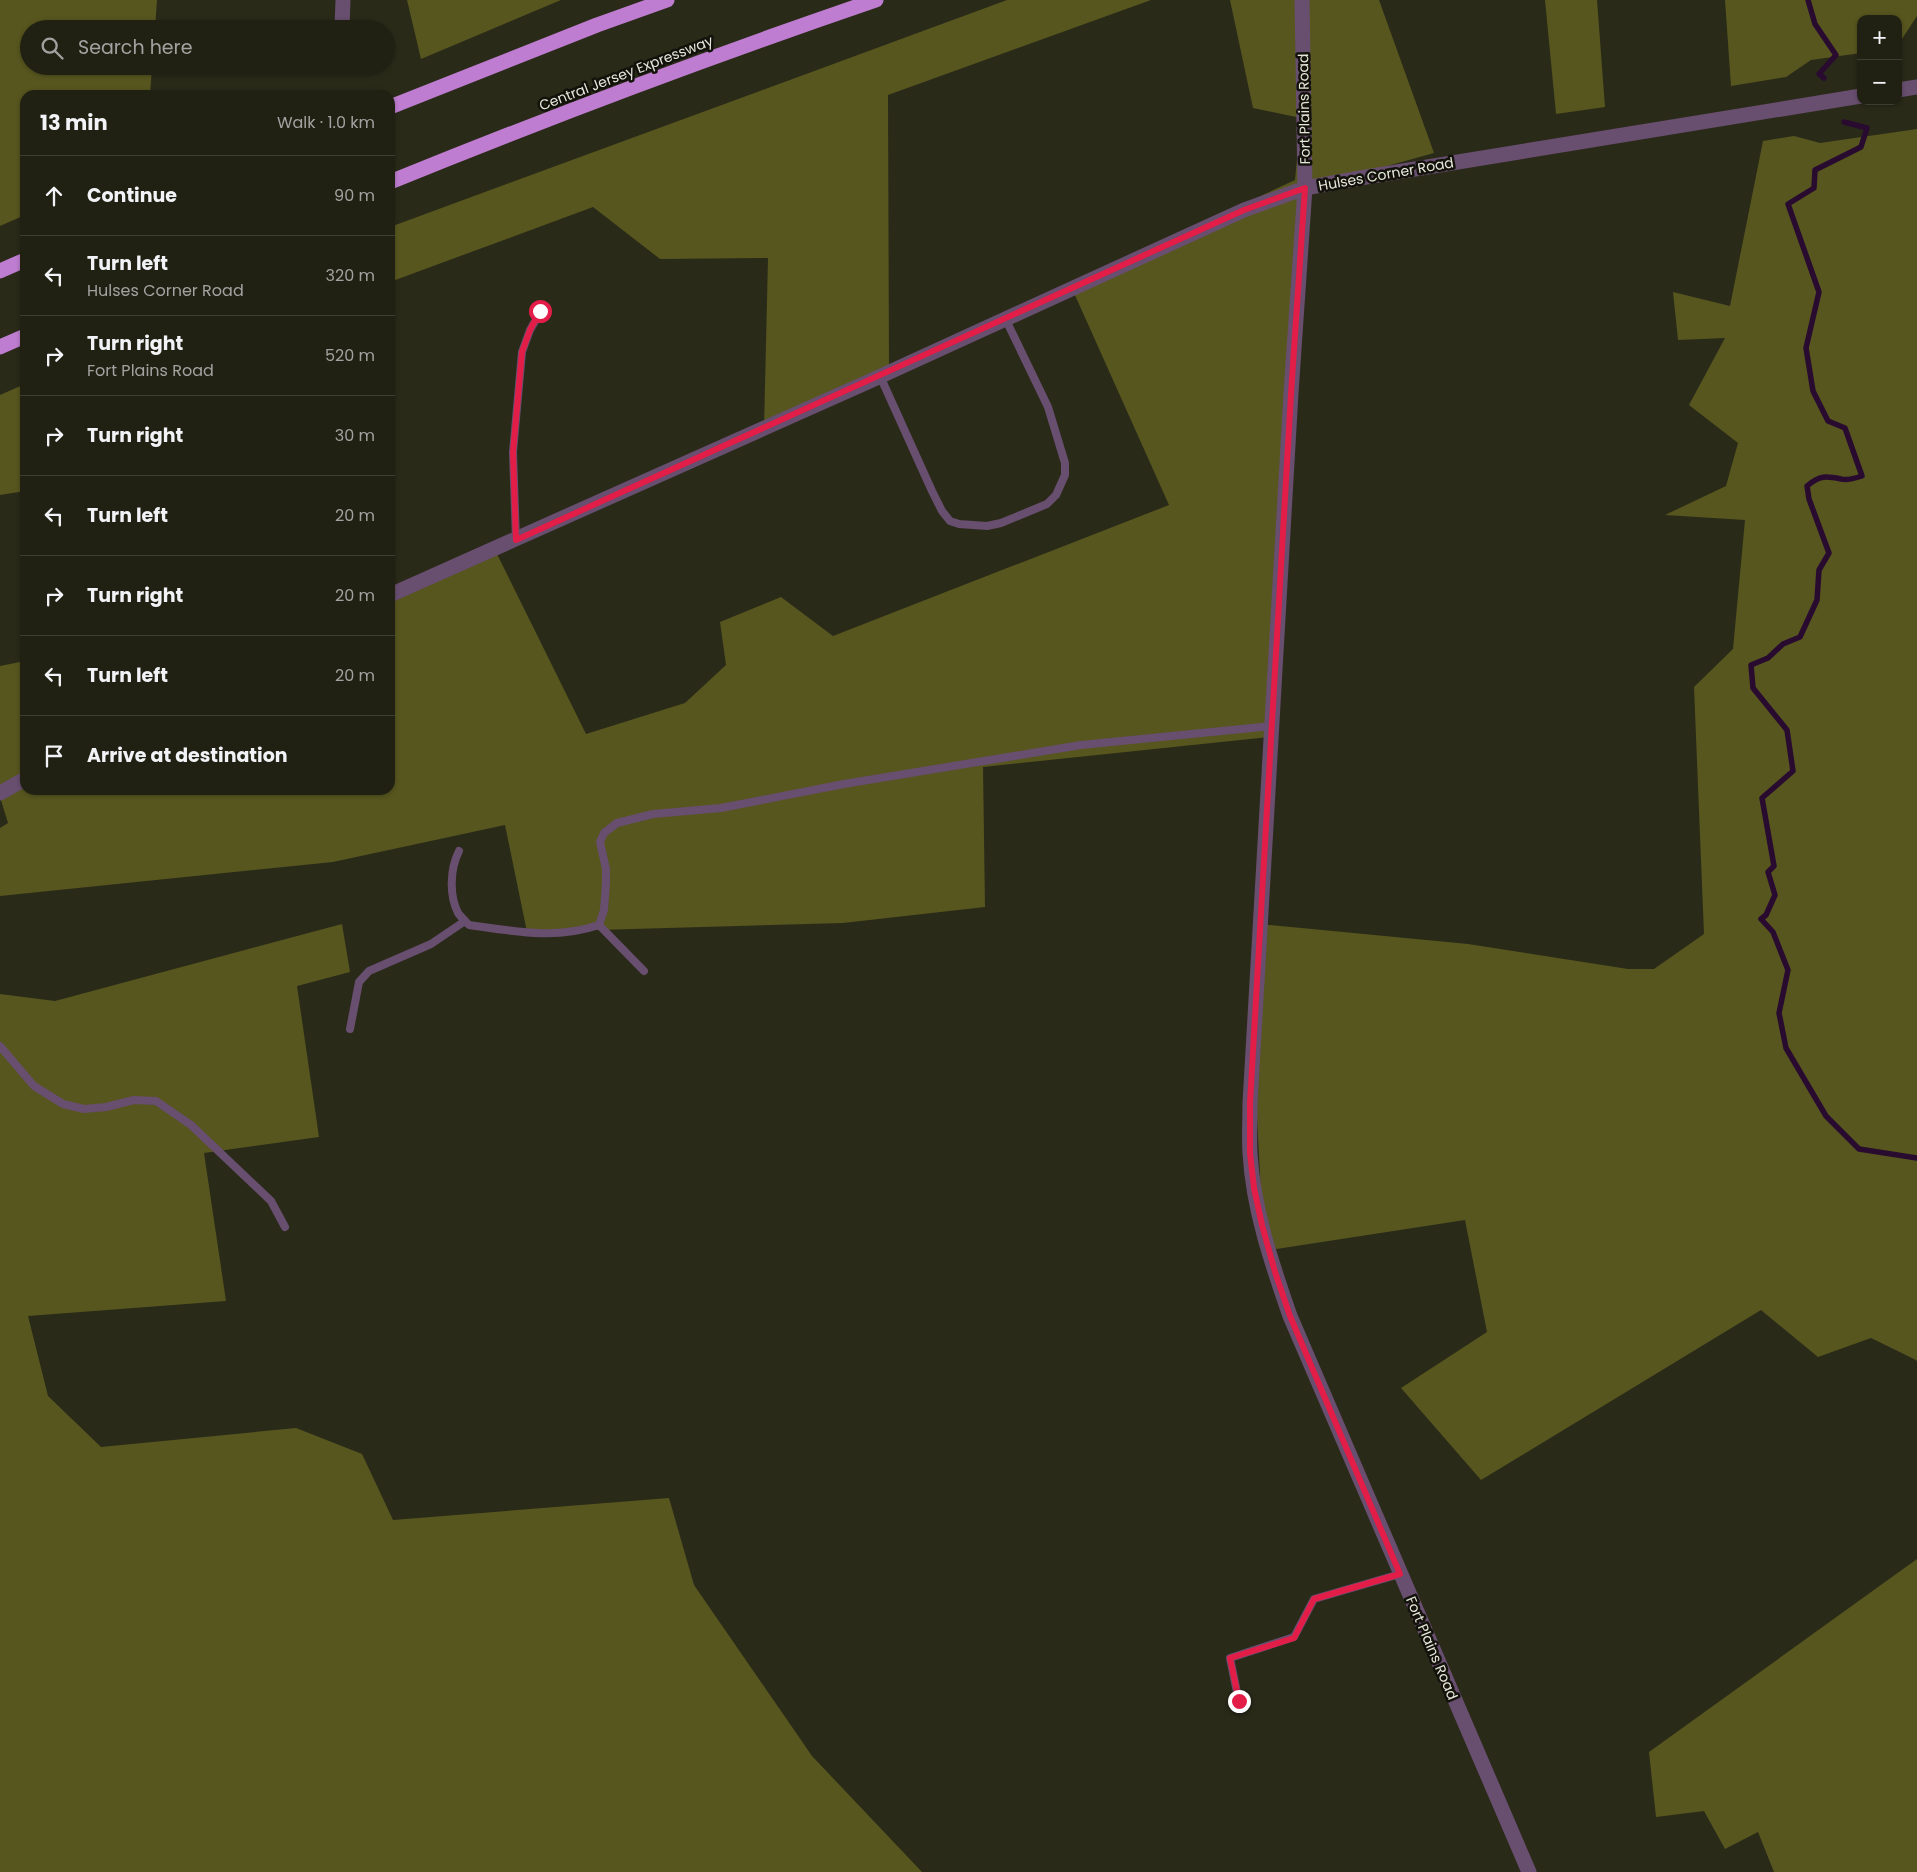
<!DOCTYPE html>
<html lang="en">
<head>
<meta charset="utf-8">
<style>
	:root { --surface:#202013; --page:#2d2d21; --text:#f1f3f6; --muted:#a2a3a0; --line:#3d3e33 }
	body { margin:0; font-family:Poppins,sans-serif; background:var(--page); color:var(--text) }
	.controls { position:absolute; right:15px; top:15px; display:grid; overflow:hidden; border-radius:10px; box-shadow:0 1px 4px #0004 }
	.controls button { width:45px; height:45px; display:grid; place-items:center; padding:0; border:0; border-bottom:1px solid var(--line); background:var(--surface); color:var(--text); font:25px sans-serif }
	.stop { position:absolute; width:15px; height:15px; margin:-11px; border:4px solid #e11d48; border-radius:50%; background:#fff }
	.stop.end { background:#e11d48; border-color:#fff; box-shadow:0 1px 5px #0008 }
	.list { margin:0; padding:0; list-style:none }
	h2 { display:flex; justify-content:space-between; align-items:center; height:65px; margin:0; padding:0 20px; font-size:21px }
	h2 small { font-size:16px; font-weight:400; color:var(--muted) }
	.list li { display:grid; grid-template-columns:32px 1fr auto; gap:15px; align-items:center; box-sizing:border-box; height:80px; padding:0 20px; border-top:1px solid var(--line) }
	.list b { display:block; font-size:19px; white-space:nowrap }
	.list p { margin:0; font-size:16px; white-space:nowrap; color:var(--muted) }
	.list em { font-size:16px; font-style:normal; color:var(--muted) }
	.icon { flex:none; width:28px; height:28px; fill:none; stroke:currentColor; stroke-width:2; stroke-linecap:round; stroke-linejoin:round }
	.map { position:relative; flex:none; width:1917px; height:1872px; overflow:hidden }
	.search { position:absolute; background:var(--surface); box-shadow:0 1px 4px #0004; left:20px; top:20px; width:375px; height:55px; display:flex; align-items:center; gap:12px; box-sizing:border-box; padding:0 18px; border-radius:28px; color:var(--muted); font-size:19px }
	.panel { position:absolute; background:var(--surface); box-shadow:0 1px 4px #0004; left:20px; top:90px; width:375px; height:705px; border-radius:15px }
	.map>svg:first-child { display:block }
	.forest { fill:#57561f }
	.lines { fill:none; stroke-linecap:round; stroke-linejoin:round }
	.stream { stroke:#290b30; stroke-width:5.5 }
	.service { stroke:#684e6f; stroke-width:8 }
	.minor { stroke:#684e6f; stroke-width:15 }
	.tertiary { stroke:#684e6f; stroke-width:15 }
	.motorway { stroke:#be7dd0; stroke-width:15 }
	.route { stroke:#e11d48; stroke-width:6 }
	.labels { text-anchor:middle; stroke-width:5; stroke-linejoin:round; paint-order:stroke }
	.street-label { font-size:14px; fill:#e6e6db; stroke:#12120b }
</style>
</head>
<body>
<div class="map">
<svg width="1917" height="1872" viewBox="0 0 1917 1872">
	<rect width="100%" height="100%" fill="#2a2a19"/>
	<!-- forest -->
	<path class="forest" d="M0,0h157l-2,29h-126v37h123l-2,29h-125v120l-25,11z
		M407,0h154l-140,59z
		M1007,0h144l-263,95 1,275 -125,58 4,-170 -108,1 -67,-52 -203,75v-55z
		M1230,0h149l55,153 -126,35 -39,549 -286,30 2,140 -142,16 -316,9 -22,-107 -172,37 -333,34v-68l8,-5 -8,-26v-131l25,-5v129h365v-192l105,-48 91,184 99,-31 41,-38 -6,-43 61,-25 52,39 336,-131 -99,-221 225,-104 6,-62 -48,-10z
		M1545,0h52l8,107 -49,7z
		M1725,0h192v16l-19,29v-26h-37v34l-50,7 -25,17 -55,9z
		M1917,129v1233l-1,-2 -45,-22 -53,19 -57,-47 -280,170 -80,-92 86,-56 -22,-112 -201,31 -12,-229 8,-98 208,20 160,25h26l50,-35 -10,-247 39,-38 12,-129 -80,-5 61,-29 12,-43 -49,-38 36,-67 -47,2 -5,-48 57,14 33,-165 31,-5 26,7z
		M25,384v107l-25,4v-100z
		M342,924l8,48 -53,14 22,151 -115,16 22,148 -198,15 20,80 53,51 195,-19 66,26 31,66 276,-22 25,87 118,171 110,116h-922v-878l55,7z
		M1917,1559v313h-143l-16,-40 -33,17 -21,-38 -48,6 -7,-65z"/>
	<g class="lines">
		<!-- stream -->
		<path class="stream" d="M1808,0l7,24 21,31 -17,19 5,4
			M1844,122l23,6 -6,19 -46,23 -1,18 -26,16 31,88 -13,56 7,43 15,30 17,7 17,48c-6,2 -15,5 -21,3 -15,-3 -21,-4 -34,7l2,13 20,54 -10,17 -2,30 -17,37 -17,7 -15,14 -17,7 2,23 34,42 6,41 -31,27 12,68 -6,6 7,23 -9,20 -5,4 12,13 15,38 -9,43 7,35 40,68 33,33 58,9"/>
		<!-- service -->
		<path class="service" d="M880,376l52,115 10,20 8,10 9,3 28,2 14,-3 46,-19 9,-9 9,-20v-12l-17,-56 -43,-89
			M516,540l-3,-88 9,-100 8,-22 11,-19
			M459,851c-9,18 -10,44 -1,62 3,4 7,8 11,12 44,6 86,15 130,0l5,-15 2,-27v-14l-6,-27 4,-9 13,-10 36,-9 68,-6 123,-24 237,-39 191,-19
			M599,925l45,46
			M350,1029l9,-47 10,-11 62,-27 34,-23
			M0,1046l34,40 29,18 21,5 22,-2 28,-7 22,1 35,24 80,76 14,26
			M1240,1707l-10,-49 64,-21 20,-38 86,-25"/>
		<!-- minor -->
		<path class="minor" d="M342,27l1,-27"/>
		<!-- tertiary -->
		<path class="tertiary" d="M1302,0l3,188 -14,205 -41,710c0,16 -1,33 0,50 3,56 22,111 40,163l239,556
			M1898,90l19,-3
			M390,595l480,-214 374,-171 61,-22 55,-10 501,-82
			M0,793l25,-14"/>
		<!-- motorway -->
		<path class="motorway" d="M390,107l207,-82 70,-25
			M390,182c160,-65 322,-126 486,-182
			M0,271l25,-11
			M0,347l25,-11"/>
	</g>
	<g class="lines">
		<!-- route -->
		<path class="route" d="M540,311l-10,19 -8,22 -9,100 3,88 728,-330 61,-22 -14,206 -41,709v50l4,35 8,37 13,47 15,44 110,258 -86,25 -20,39 -64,20 9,43"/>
	</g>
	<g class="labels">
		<!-- street labels -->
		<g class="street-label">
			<text transform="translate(626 73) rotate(-21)" y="5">Central Jersey Expressway</text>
			<text transform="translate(1304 109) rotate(-91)" y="5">Fort Plains Road</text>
			<text transform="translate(1386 174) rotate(-10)" y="5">Hulses Corner Road</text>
			<text transform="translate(1432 1648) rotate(67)" y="5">Fort Plains Road</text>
		</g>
	</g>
</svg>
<div class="controls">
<button>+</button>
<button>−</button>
</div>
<div class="stop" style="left:540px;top:311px"></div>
<div class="stop end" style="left:1239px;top:1701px"></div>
<div class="search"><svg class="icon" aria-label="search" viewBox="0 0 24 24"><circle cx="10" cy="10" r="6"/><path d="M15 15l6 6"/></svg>Search here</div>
<section class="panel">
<h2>13 min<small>Walk · 1.0 km</small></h2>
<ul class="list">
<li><svg class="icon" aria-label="ahead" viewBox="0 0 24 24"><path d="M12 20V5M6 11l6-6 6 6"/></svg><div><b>Continue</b></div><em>90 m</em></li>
<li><svg class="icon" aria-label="left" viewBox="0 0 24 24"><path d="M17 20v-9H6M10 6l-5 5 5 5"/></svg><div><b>Turn left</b><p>Hulses Corner Road</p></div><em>320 m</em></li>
<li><svg class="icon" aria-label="right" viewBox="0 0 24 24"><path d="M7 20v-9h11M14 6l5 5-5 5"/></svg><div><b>Turn right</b><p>Fort Plains Road</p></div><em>520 m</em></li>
<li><svg class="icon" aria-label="right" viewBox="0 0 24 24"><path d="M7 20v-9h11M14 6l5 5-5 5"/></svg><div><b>Turn right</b></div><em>30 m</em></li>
<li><svg class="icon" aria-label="left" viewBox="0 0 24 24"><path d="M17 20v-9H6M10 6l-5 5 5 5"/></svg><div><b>Turn left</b></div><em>20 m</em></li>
<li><svg class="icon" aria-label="right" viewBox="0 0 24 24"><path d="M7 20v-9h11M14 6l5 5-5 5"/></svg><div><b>Turn right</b></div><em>20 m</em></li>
<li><svg class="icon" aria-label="left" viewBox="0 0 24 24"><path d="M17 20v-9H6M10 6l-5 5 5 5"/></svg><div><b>Turn left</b></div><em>20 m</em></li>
<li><svg class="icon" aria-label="arrive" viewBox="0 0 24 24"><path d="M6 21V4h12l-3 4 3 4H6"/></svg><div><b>Arrive at destination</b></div></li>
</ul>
</section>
</div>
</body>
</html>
